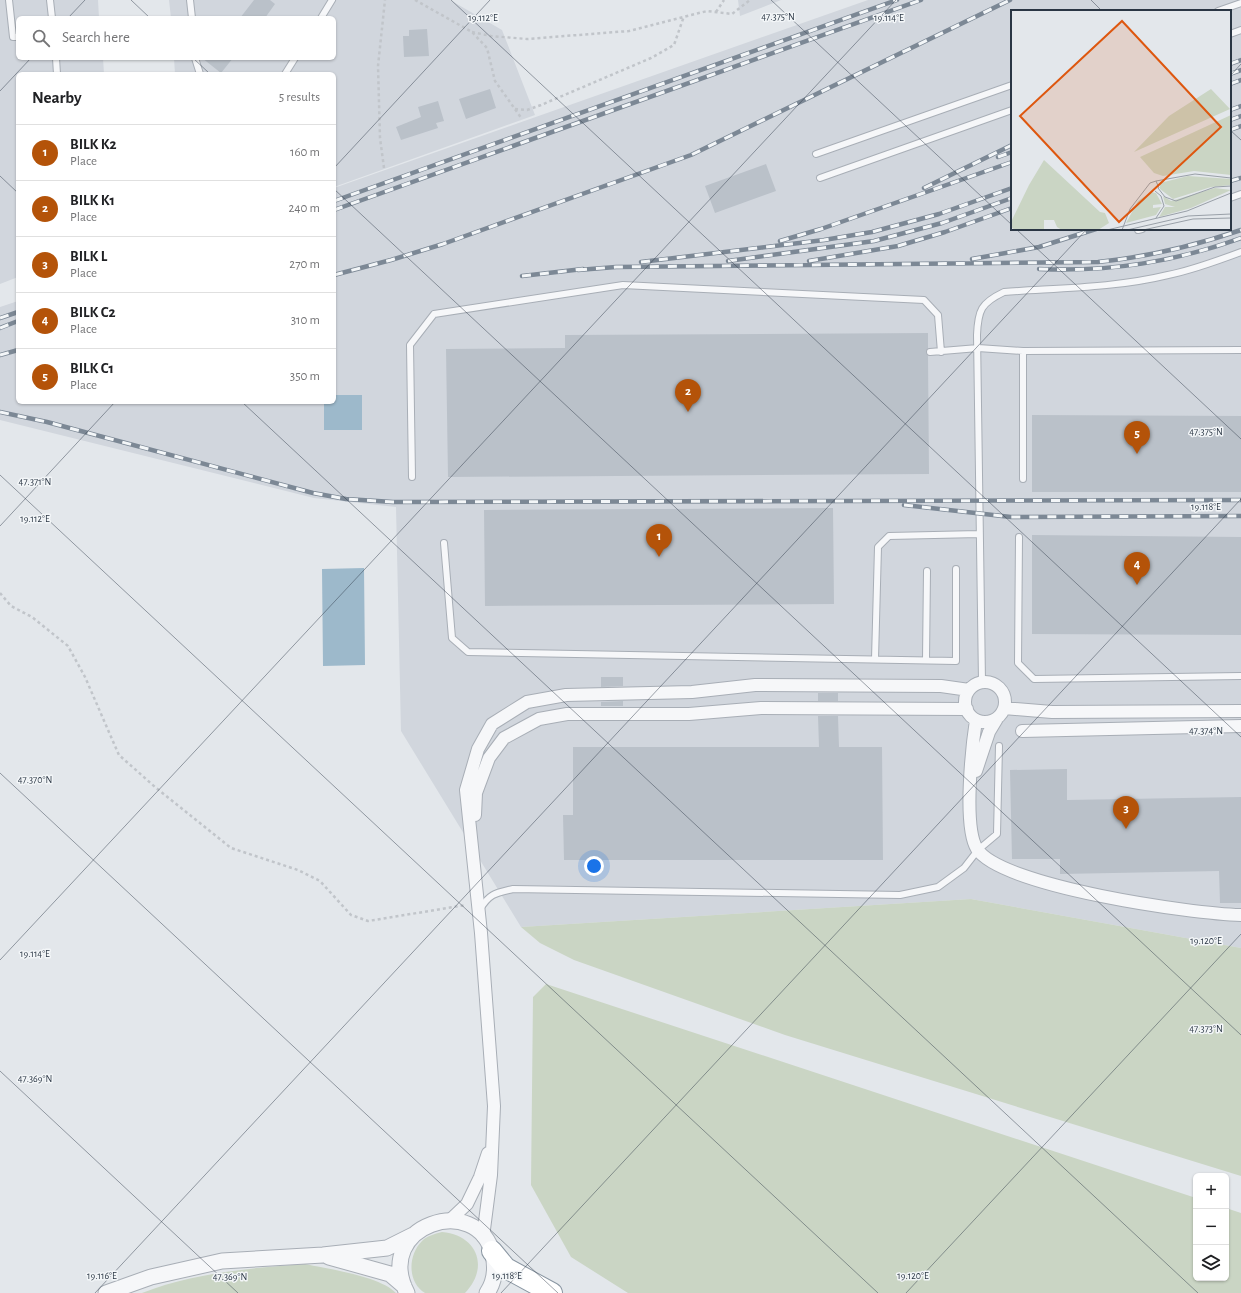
<!DOCTYPE html>
<html lang="en">
<head>
<meta charset="utf-8">
<style>
	:root { --surface:#fff; --page:#f2f2f2; --text:#202124; --muted:#757577; --line:#e0e0e0; --accent:#b45309 }
	body { margin:0; font-family:"Alegreya Sans",sans-serif; background:var(--page); color:var(--text) }
	.controls { position:absolute; right:12px; bottom:12px; display:grid; overflow:hidden; border-radius:6px; box-shadow:0 1px 3px #0004 }
	.controls button { width:36px; height:36px; display:grid; place-items:center; padding:0; border:0; border-bottom:1px solid var(--line); background:var(--surface); color:var(--text); font:20px sans-serif }
	.you { position:absolute; left:594px; top:866px; width:14px; height:14px; margin:-10px; border:3px solid #fff; border-radius:50%; background:#1a73e8; box-shadow:0 0 0 6px #1a73e833 }
	.badge { display:grid; place-items:center; width:26px; height:26px; border-radius:50%; background:var(--accent); color:#fff; font-size:13px; font-weight:700 }
	.pin { position:absolute; translate:-50% -33px; filter:drop-shadow(0 1px 2px #0008) }
	.pin::after { content:''; position:absolute; top:21px; width:14px; height:12px; background:inherit; clip-path:polygon(0 0,100% 0,50% 100%) }
	.list { margin:0; padding:0; list-style:none }
	h2 { display:flex; justify-content:space-between; align-items:center; height:52px; margin:0; padding:0 16px; font-size:17px }
	h2 small { font-size:13px; font-weight:400; color:var(--muted) }
	.list li { display:grid; grid-template-columns:26px 1fr auto; gap:12px; align-items:center; box-sizing:border-box; height:56px; padding:0 16px; border-top:1px solid var(--line) }
	.list b { display:block; font-size:15px; white-space:nowrap }
	.list p { margin:0; font-size:13px; white-space:nowrap; color:var(--muted) }
	.list em { font-size:13px; font-style:normal; color:var(--muted) }
	.icon { flex:none; width:22px; height:22px; fill:none; stroke:currentColor; stroke-width:2; stroke-linecap:round; stroke-linejoin:round }
	.map { position:relative; flex:none; width:1241px; height:1293px; overflow:hidden }
	.search { position:absolute; background:var(--surface); box-shadow:0 1px 3px #0004; left:16px; top:16px; width:320px; height:44px; display:flex; align-items:center; gap:10px; box-sizing:border-box; padding:0 14px; border-radius:6px; color:var(--muted); font-size:15px }
	.panel { position:absolute; background:var(--surface); box-shadow:0 1px 3px #0004; left:16px; top:72px; width:320px; height:332px; border-radius:6px }
	.map>svg:first-child { display:block }
	.built { fill:#d1d6dd; fill-rule:evenodd }
	.green { fill:#cad5c4 }
	.water { fill:#9db9cb }
	.building { fill:#bac1c9 }
	.lines { fill:none; stroke-linecap:round; stroke-linejoin:round }
	.service-casing { stroke:#a8aeb6; stroke-width:8 }
	.minor-casing { stroke:#a8aeb6; stroke-width:14 }
	.tertiary-casing { stroke:#a8aeb6; stroke-width:17 }
	.trunk-casing { stroke:#8a96a2; stroke-width:22 }
	.path { stroke:#c1c5ca; stroke-width:2.5; stroke-dasharray:3 3; stroke-linecap:butt }
	.service { stroke:#f6f7f9; stroke-width:6 }
	.minor { stroke:#f6f7f9; stroke-width:12 }
	.tertiary { stroke:#f6f7f9; stroke-width:15 }
	.trunk { stroke:#fff; stroke-width:20 }
	.rail-casing { stroke:#7c8895; stroke-width:4.5 }
	.rail { stroke:#f3f6f8; stroke-width:3; stroke-dasharray:9; stroke-linecap:butt }
	.ticks { fill:none; stroke:#2a3644; stroke-width:1; stroke-opacity:0.45 }
	.inset-road { fill:none; stroke:#99a0a8; stroke-width:1 }
	.view { fill:#de570f; fill-opacity:0.15; stroke:#de570f; stroke-width:2 }
	.inset-edge { fill:none; stroke:#2a3644; stroke-width:2 }
	.ticks-label { font-size:10px; text-anchor:middle; fill:#2a3644; stroke:#f3f6f8; stroke-width:3; stroke-linejoin:round; paint-order:stroke }
</style>
</head>
<body>
<div class="map">
<svg width="1241" height="1293" viewBox="0 0 1241 1293">
	<rect width="100%" height="100%" fill="#e3e7eb"/>
	<!-- built -->
	<path class="built" d="M0,0h98l1,18h-81v40h85l1,16h-86v203l-18,7z
		M169,0h281l52,30 33,85 -201,72v-113h-159l-1,-16h160v-40h-163z
		M738,0h43l-41,16z
		M868,0h373v948l-270,-49 -450,28 -120,-196 -5,-224 -82,-9 -314,-78v-113l18,-6v101h316v-214zM1012,11h218v218h-218z"/>
	<!-- green -->
	<path class="green" d="M971,899l270,49v228l-456,-141 -211,-75 -34,-17 -19,-16z
		M546,984l650,214v80h30v-70l15,5v80h-613l-57,-36 -40,-72 2,-188z
		M442,1232c35,3 48,35 23,61h-40c-18,-11 -17,-38 -3,-52 5,-5 12,-7 20,-9z
		M305,1264c23,5 75,12 91,29h-254c51,-20 108,-25 163,-29z"/>
	<!-- water -->
	<path class="water" d="M334,395h28v35h-38v-28h10z
		M364,568l1,97 -42,1 -1,-97z"/>
	<!-- building -->
	<path class="building" d="M254,0h16l5,4 -10,14h-25z
		M427,29l2,27 -25,1 -1,-21h6v-6z
		M202,58h31l-12,15z
		M490,89l6,19 -30,11 -7,-20z
		M438,101l6,20 -8,2 2,5 -37,12 -5,-13 25,-10 -3,-10z
		M766,164l10,27 -61,22 -10,-27z
		M928,333v15l-2,4 2,4 1,118 -481,3 -2,-128 119,-1v-13z
		M1032,415l209,1v76h-209z
		M833,508l1,96 -349,2 -1,-96z
		M1032,535l209,2v98l-209,-1z
		M601,677h22v9l-22,1z
		M818,693h20v8h-20z
		M623,701v5h-22v-4z
		M818,716h20l1,31h43l1,113h-319l-1,-45h10v-68h246z
		M1067,769v31l174,-3v106h-21l-1,-32 -159,3v-15h-48l-2,-89z"/>
	<g class="lines">
		<defs>
			<path id="service" d="M9,0l4,37h5
				M50,0l2,18
				M190,0l2,18
				M1218,11l23,-8
				M321,18l11,-18
				M1230,34l11,-4
				M56,58l1,16
				M195,58l5,16
				M285,74l10,-16
				M816,154l196,-69
				M820,178l192,-68
				M1230,198l11,-4
				M1138,230l4,-1
				M1023,351v128
				M930,352l48,-4 45,3 218,-1
				M412,477l-2,-132 24,-31 189,-29 301,15 14,15 3,37
				M1019,537l-1,126 16,16 207,-3
				M444,543l8,95 16,14 488,9v-92
				M875,659l3,-112 11,-11 90,-2
				M926,660l1,-89
				M982,682l-5,-347c1,-25 4,-32 27,-43 54,-4 111,-4 164,-17 25,-5 49,-14 73,-23
				M480,909c10,-16 16,-16 33,-20l387,6 38,-8 26,-19 14,-18 19,-16 2,-88"/>
			<path id="minor" d="M965 702a20 20 0 1 1 40 0a20 20 0 1 1-40 0Z
				M1004,708l48,4 189,-1
				M976,720c-4,26 -13,107 1,129 25,38 217,65 264,66
				M1022,731l219,-5
				M976,771l13,-39 9,-15
				M475,815l1,-22 13,-35 15,-20 35,-19 28,-5h122l72,-6 206,1
				M449,1221l18,-17 13,-27 8,-24
				M483,1237l8,-62 3,-69 -13,-173 -15,-143 12,-41 14,-25 35,-22 39,-7 126,-3 63,-7 186,1 28,4"/>
			<path id="tertiary" d="M329,1257l61,17 14,12
				M106,1293l45,-16 71,-16 101,-6 64,-7 26,-13
				M407,1293c-35,-68 71,-102 86,-38 3,13 2,26 -6,38"/>
			<path id="trunk" d="M492,1251l14,17 46,25"/>
		</defs>
		<!-- service casing -->
		<use href="#service" class="service-casing"/>
		<!-- minor casing -->
		<use href="#minor" class="minor-casing"/>
		<!-- tertiary casing -->
		<use href="#tertiary" class="tertiary-casing"/>
		<!-- trunk casing -->
		<use href="#trunk" class="trunk-casing"/>
		<!-- path -->
		<path class="path" d="M415,0l57,32 15,16 8,33 27,38
			M716,12l8,-12
			M472,32l19,4 36,3 102,-8 78,-20 25,3 18,-14
			M515,109l12,1 14,-5 110,-47 23,-13 10,-29
			M384,168l-4,-30 -2,-72 7,-66
			M0,593l11,13 21,11 36,29 17,31 34,78 36,32 76,61 67,22 22,11 31,34 17,6 98,-16"/>
		<!-- service -->
		<use href="#service" class="service"/>
		<!-- minor -->
		<use href="#minor" class="minor"/>
		<!-- tertiary -->
		<use href="#tertiary" class="tertiary"/>
		<!-- trunk -->
		<use href="#trunk" class="trunk"/>
		<defs>
			<path id="rail" d="M1230,64l11,-4
				M1230,74l11,-4
				M1230,84l11,-4
				M1230,110l11,-4
				M1230,120l11,-4
				M1230,130l11,-4
				M998,157l14,-5
				M1230,181l11,-3
				M924,188l88,-43
				M334,201l563,-201
				M334,210l587,-210
				M780,241l41,-12 191,-67
				M972,259l67,-12 57,-18
				M728,261l146,-20 68,-18 70,-25
				M809,261l89,-15 47,-14 67,-24
				M641,262l183,-22 48,-8 67,-18 73,-26
				M1039,269c72,3 135,-7 202,-31
				M578,270l38,-3 482,-5c49,-5 96,-16 143,-32
				M334,275l57,-15 52,-16 248,-89 319,-155
				M522,276l61,-7
				M0,318l18,-6
				M0,328l18,-7
				M0,355l18,-5
				M0,412l47,10 266,71 33,6 47,3 848,-2
				M904,505l107,12 230,-1"/>
		</defs>
		<!-- rail casing -->
		<use href="#rail" class="rail-casing"/>
		<!-- rail -->
		<use href="#rail" class="rail"/>
	</g>
	<!-- ticks -->
	<path class="ticks" d="M131,0l19,18M451,0l790,737M771,0l241,225M1091,0l11,11M68,18l17,-18M193,58l17,16M1230,76l11,-12M0,91l31,-33M1230,130l11,10M334,168l156,-168M0,176l18,17M334,189l907,846M1016,229l225,210M242,402l956,891M0,475l878,818M0,526l115,-124M0,773l558,520M0,960l896,-960M0,1071l238,222M95,1293l992,-1064M501,1293l740,-794M906,1293l335,-359"/>
	<!-- overview -->
	<g transform="translate(1011 10)">
		<rect width="220" height="220" fill="#e3e7eb"/>
		<path d="M200,79l19,20 -96,43 35,-36zM220,105v60l-37,-4 -31,5 -9,-3 -14,-16zM33,150l56,52 5,1 4,10 -11,7h-36l-5,-3 -3,-7h-10v10h-29l-4,-3v-5l18,-37zM177,166l43,3v6l-20,2 -38,12 -13,-10v-6zM204,178l16,2 -40,18 -32,9 6,-10h10l-10,-3 -2,-8 8,5zM140,182l5,1 6,11 -9,1v3l8,-1 -5,8 -30,8 12,-22z" fill="#cad5c4"/>
		<path class="inset-road" d="M145,171l39,-7 36,4M147,178l7,9 11,4 39,-14 16,-1M144,181l6,5 3,10 -8,12M96,220l80,-19 44,-18M111,220l8,-21 20,-26 6,-2 3,7M116,220l61,-14 43,-2M132,220l50,-11 38,-1"/>
		<path class="view" d="M111,11l99,106 -102,95 -99,-106z"/>
		<rect width="220" height="220" class="inset-edge"/>
	</g>
	<g class="ticks-label">
		<text x="778" y="20">47.375°N</text>
		<text x="483" y="21">19.112°E</text>
		<text x="889" y="21">19.114°E</text>
		<text x="1206" y="435">47.375°N</text>
		<text x="35" y="485">47.371°N</text>
		<text x="1206" y="510">19.118°E</text>
		<text x="35" y="522">19.112°E</text>
		<text x="1206" y="734">47.374°N</text>
		<text x="35" y="783">47.370°N</text>
		<text x="1206" y="944">19.120°E</text>
		<text x="35" y="957">19.114°E</text>
		<text x="1206" y="1032">47.373°N</text>
		<text x="35" y="1082">47.369°N</text>
		<text x="102" y="1279">19.116°E</text>
		<text x="507" y="1279">19.118°E</text>
		<text x="913" y="1279">19.120°E</text>
		<text x="230" y="1280">47.369°N</text>
	</g>
</svg>
<div class="controls">
<button>+</button>
<button>−</button>
<button><svg class="icon" aria-label="layers" viewBox="0 0 24 24"><path d="M12 4l9 5-9 5-9-5zM3 14l9 5 9-5"/></svg></button>
</div>
<div class="you"></div>
<div class="pin badge" style="left:659px;top:557px">1</div>
<div class="pin badge" style="left:688px;top:412px">2</div>
<div class="pin badge" style="left:1126px;top:829px">3</div>
<div class="pin badge" style="left:1137px;top:585px">4</div>
<div class="pin badge" style="left:1137px;top:454px">5</div>
<div class="search"><svg class="icon" aria-label="search" viewBox="0 0 24 24"><circle cx="10" cy="10" r="6"/><path d="M15 15l6 6"/></svg>Search here</div>
<section class="panel">
<h2>Nearby<small>5 results</small></h2>
<ul class="list">
<li><span class="badge">1</span><div><b>BILK K2</b><p>Place</p></div><em>160 m</em></li>
<li><span class="badge">2</span><div><b>BILK K1</b><p>Place</p></div><em>240 m</em></li>
<li><span class="badge">3</span><div><b>BILK L</b><p>Place</p></div><em>270 m</em></li>
<li><span class="badge">4</span><div><b>BILK C2</b><p>Place</p></div><em>310 m</em></li>
<li><span class="badge">5</span><div><b>BILK C1</b><p>Place</p></div><em>350 m</em></li>
</ul>
</section>
</div>
</body>
</html>
